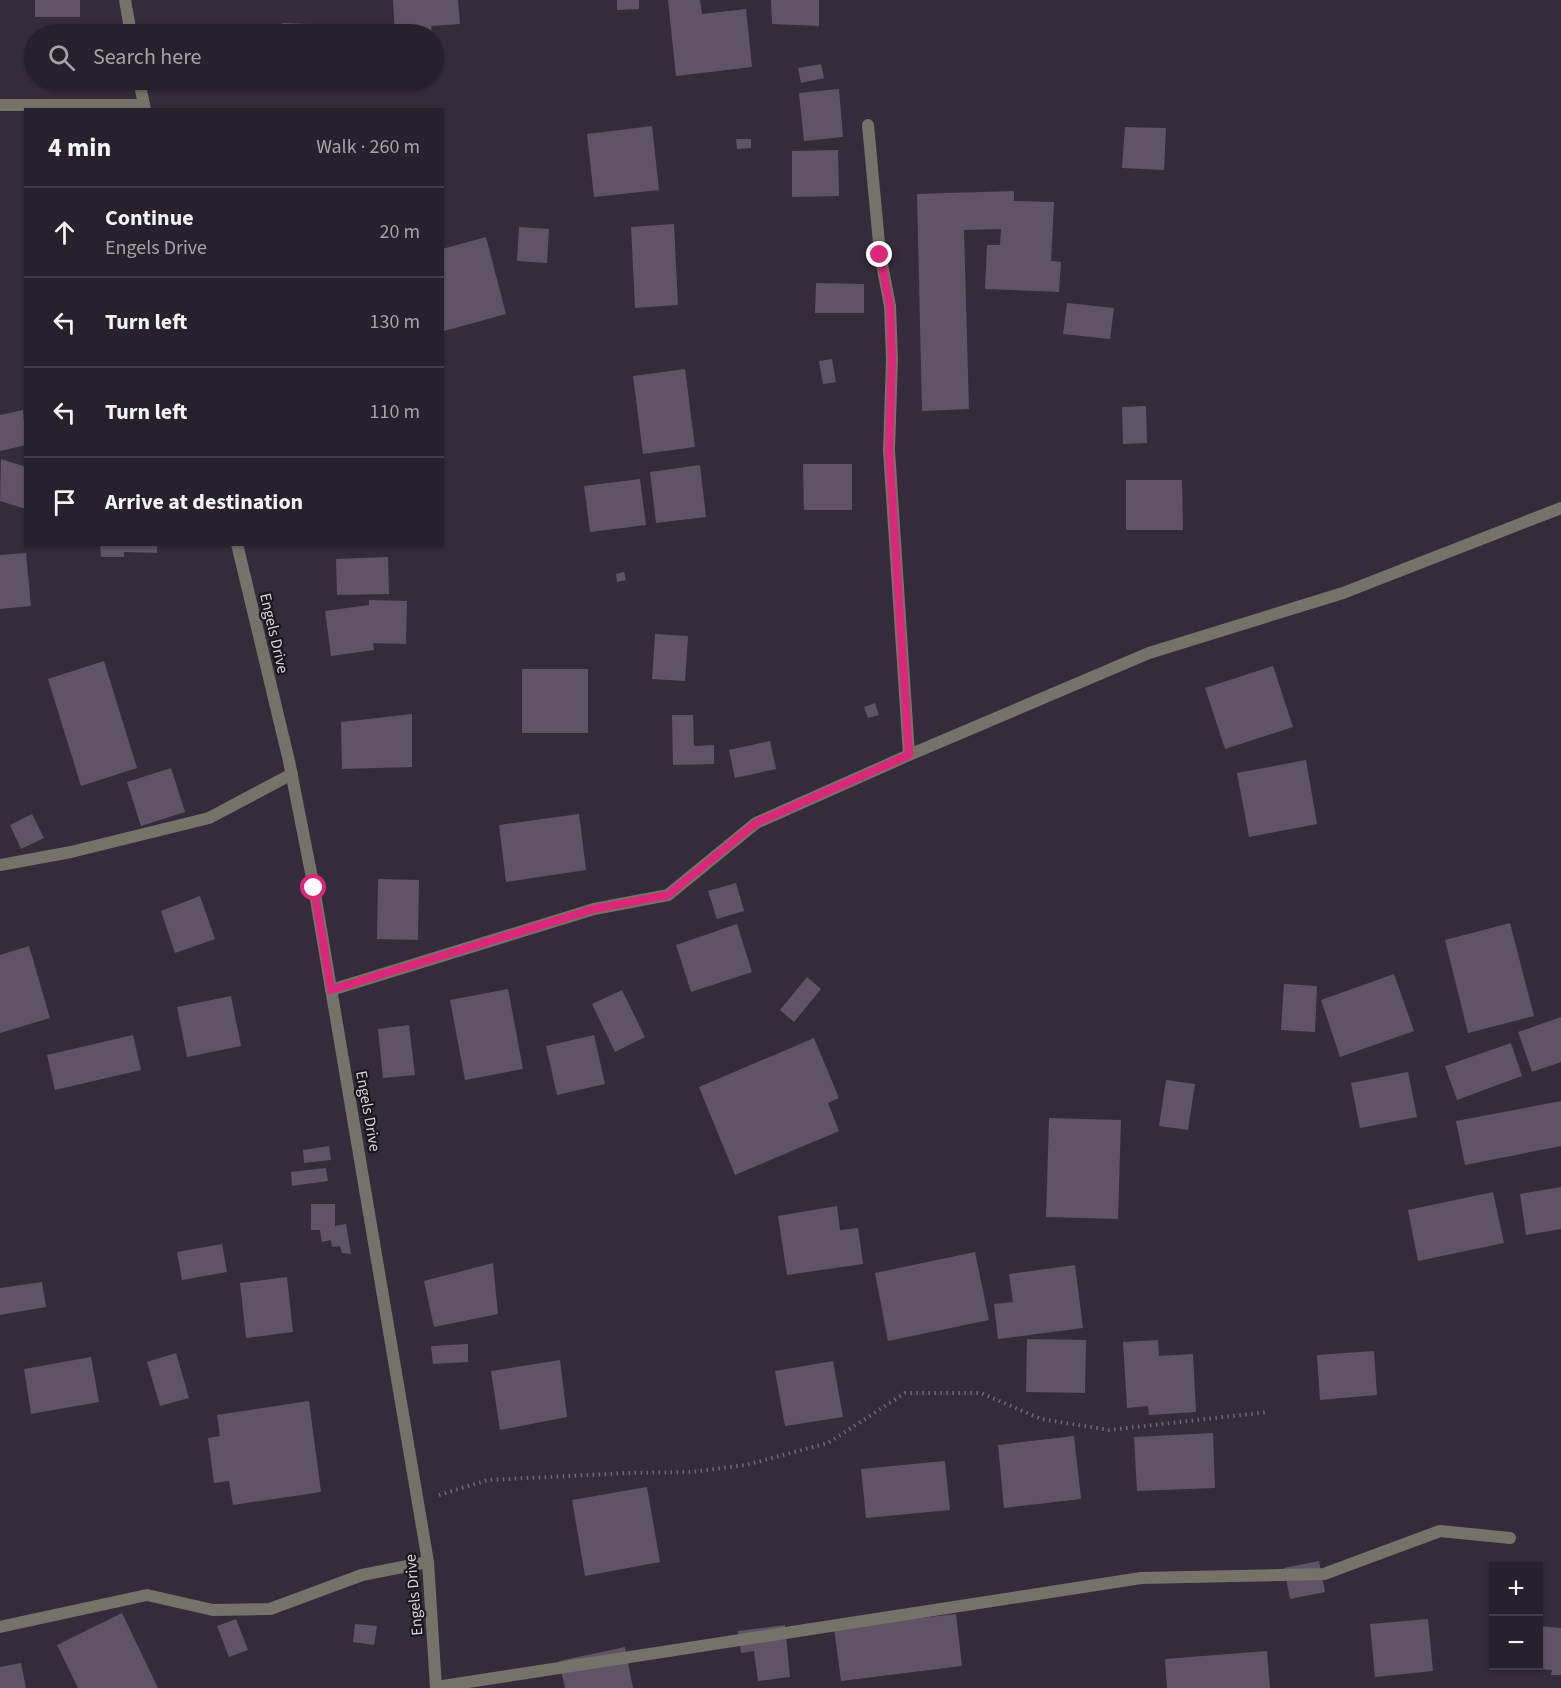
<!DOCTYPE html>
<html lang="en">
<head>
<meta charset="utf-8">
<style>
	:root { --surface:#27212c; --page:#2f2934; --text:#f1f3f6; --muted:#a4a3a9; --line:#433e48 }
	body { margin:0; font-family:"Source Sans 3",sans-serif; background:var(--page); color:var(--text) }
	.controls { position:absolute; right:18px; bottom:18px; display:grid; overflow:hidden; border-radius:0px; box-shadow:0 2px 4px #0004 }
	.controls button { width:54px; height:54px; display:grid; place-items:center; padding:0; border:0; border-bottom:2px solid var(--line); background:var(--surface); color:var(--text); font:30px sans-serif }
	.stop { position:absolute; width:18px; height:18px; margin:-14px; border:4px solid #db2777; border-radius:50%; background:#fff }
	.stop.end { background:#db2777; border-color:#fff; box-shadow:0 2px 6px #0008 }
	.list { margin:0; padding:0; list-style:none }
	h2 { display:flex; justify-content:space-between; align-items:center; height:78px; margin:0; padding:0 24px; font-size:26px }
	h2 small { font-size:20px; font-weight:400; color:var(--muted) }
	.list li { display:grid; grid-template-columns:39px 1fr auto; gap:18px; align-items:center; box-sizing:border-box; height:90px; padding:0 24px; border-top:2px solid var(--line) }
	.list b { display:block; font-size:22px; white-space:nowrap }
	.list p { margin:0; font-size:20px; white-space:nowrap; color:var(--muted) }
	.list em { font-size:20px; font-style:normal; color:var(--muted) }
	.icon { flex:none; width:33px; height:33px; fill:none; stroke:currentColor; stroke-width:2; stroke-linecap:round; stroke-linejoin:round }
	.map { position:relative; flex:none; width:1561px; height:1688px; overflow:hidden }
	.search { position:absolute; background:var(--surface); box-shadow:0 2px 4px #0004; left:24px; top:24px; width:420px; height:66px; display:flex; align-items:center; gap:15px; box-sizing:border-box; padding:0 21px; border-radius:33px; color:var(--muted); font-size:22px }
	.panel { position:absolute; background:var(--surface); box-shadow:0 2px 4px #0004; left:24px; top:108px; width:420px; height:438px; border-radius:0px }
	.map>svg:first-child { display:block }
	.building { fill:#5e5465 }
	.lines { fill:none; stroke-linecap:round; stroke-linejoin:round }
	.path { stroke:#6f6875; stroke-width:4; stroke-dasharray:1.5 4.5; stroke-linecap:butt }
	.minor { stroke:#75726a; stroke-width:12 }
	.tertiary { stroke:#75726a; stroke-width:12 }
	.route { stroke:#db2777; stroke-width:8 }
	.labels { text-anchor:middle; stroke-width:4.5; stroke-linejoin:round; paint-order:stroke }
	.street-label { font-size:16px; fill:#d8d3dd; stroke:#1a161d }
</style>
</head>
<body>
<div class="map">
<svg width="1561" height="1688" viewBox="0 0 1561 1688">
	<rect width="100%" height="100%" fill="#342c3b"/>
	<!-- building -->
	<path class="building" d="M35,0h45v17h-45z
		M393,0h65l2,24 -29,2 1,8h-37z
		M617,0h22v9l-22,1z
		M668,0h32l2,14 44,-5 6,58 -76,9z
		M771,0h48v26l-47,-2z
		M282,23l26,1 -1,10h-25z
		M821,64l3,14 -23,5 -3,-15z
		M279,80h47l-1,7 -46,-3z
		M839,89l4,48 -39,4 -5,-48z
		M652,126l7,64 -65,7 -7,-63z
		M1125,127l41,1 -2,42 -42,-2z
		M736,139h15v9l-14,1z
		M838,150l1,46 -47,1v-46z
		M1014,191v10l40,1 -3,59 10,1 -2,30 -74,-3 2,-44h13l1,-16 -37,1 5,179 -47,2 -5,-217z
		M674,224l4,81 -43,3 -4,-81z
		M519,227l30,2 -2,34 -30,-2z
		M486,237l20,77 -62,17 -2,-82z
		M816,283l48,1v29h-49z
		M1067,303l47,5 -4,31 -47,-5z
		M832,359l4,23 -13,2 -4,-23z
		M685,369l10,78 -52,7 -10,-78z
		M1146,406l1,37 -24,1 -1,-37z
		M23,410l3,35 -26,6v-36z
		M1,459l25,8v42l-26,-8z
		M803,464h49v46h-48z
		M700,465l6,52 -50,6 -6,-51z
		M640,479l6,46 -56,7 -6,-46z
		M1126,480h56l1,50h-57z
		M100,544h57v9l-33,-1v5h-23z
		M26,553l5,53 -31,3v-54z
		M388,557l1,37 -52,1 -1,-36z
		M624,572l2,8 -9,2 -1,-8z
		M369,600l38,1 -1,43 -33,-1 1,7 -43,6 -6,-45 44,-6z
		M655,634l33,2 -3,45 -33,-2z
		M104,661l33,107 -56,18 -33,-107z
		M1273,666l20,61 -68,22 -20,-61z
		M522,669h66v64h-66z
		M875,703l4,12 -11,3 -4,-11z
		M412,714v53l-70,2 -1,-47z
		M672,715h21l1,31 20,-1v19l-41,1z
		M770,741l6,28 -41,9 -6,-28z
		M1306,760l11,64 -68,13 -12,-64z
		M171,768l14,44 -44,14 -14,-44z
		M32,814l12,24 -23,11 -11,-24z
		M579,814l7,56 -80,12 -7,-57z
		M378,879l41,1 -1,60 -41,-1z
		M736,883l8,28 -27,8 -9,-28z
		M200,896l15,43 -40,14 -14,-42z
		M1510,923l24,93 -66,17 -23,-93z
		M737,924l15,48 -61,20 -15,-47z
		M29,946l21,72 -50,15v-78z
		M1394,974l20,57 -74,26 -19,-57z
		M807,977l14,12 -27,33 -14,-12z
		M1284,984l33,2 -2,46 -34,-2z
		M508,989l15,80 -58,11 -15,-80z
		M622,990l23,47 -30,15 -23,-48z
		M231,996l10,50 -54,11 -10,-50z
		M1561,1017v45l-29,10 -14,-40z
		M409,1025l6,50 -32,3 -5,-49z
		M133,1035l8,35 -86,20 -8,-35z
		M594,1035l11,49 -48,11 -11,-49z
		M814,1038l25,60 -11,5 11,28 -104,44 -36,-88z
		M1511,1043l11,33 -65,24 -12,-34z
		M1408,1072l9,45 -57,11 -9,-45z
		M1166,1080l29,4 -7,46 -29,-4z
		M1561,1101v45l-96,19 -9,-44z
		M1049,1118l72,2 -3,99 -72,-2z
		M329,1146l2,14 -27,3 -1,-13z
		M326,1168l2,13 -36,5 -1,-14z
		M1561,1187v42l-35,6 -6,-41z
		M1493,1192l11,51 -86,18 -10,-51z
		M311,1204h24v22l11,-2 5,30 -9,-1 -2,-7 -8,1 -1,-7 -9,2 -2,-12h-9z
		M837,1206l3,24 18,-2 5,36 -76,11 -9,-59z
		M222,1244l5,28 -45,8 -5,-28z
		M975,1252l14,68 -101,21 -13,-68z
		M493,1263l5,51 -64,13 -10,-46z
		M1075,1265l8,63 -85,11 -4,-35 19,-2 -4,-28z
		M287,1277l6,55 -47,6 -6,-55z
		M42,1282l4,25 -46,8v-27z
		M1027,1339l59,1 -1,53 -59,-1z
		M1158,1340l1,16 34,-2 3,58 -47,3 -1,-9 -21,2 -4,-66z
		M468,1344v18l-35,2 -2,-18z
		M1374,1351l3,44 -57,5 -3,-45z
		M176,1353l13,45 -29,8 -13,-44z
		M91,1357l8,45 -68,12 -7,-45z
		M560,1360l7,57 -67,13 -9,-59z
		M833,1361l10,56 -58,9 -10,-55z
		M309,1401l12,91 -88,13 -4,-24 -15,2 -6,-45 12,-2 -3,-21z
		M1213,1433l2,55 -78,3 -3,-54z
		M1074,1436l7,63 -77,9 -6,-63z
		M945,1461l5,49 -84,8 -5,-49z
		M647,1487l13,75 -75,14 -13,-76z
		M1319,1561l6,31 -35,7 -6,-31z
		M122,1613l36,75h-80l-21,-43z
		M956,1614l6,52 -121,15 -7,-53z
		M236,1619l12,31 -19,7 -12,-31z
		M1428,1619l5,52 -58,6 -5,-53z
		M355,1624l22,2 -3,19 -21,-3z
		M785,1625l5,52 -32,4 -4,-30 -13,2 -3,-22z
		M1538,1626l23,2v47h-10l1,-5 -28,-2 1,-2h13z
		M625,1647l8,41h-68l-6,-27z
		M1267,1651l3,37h-103l-2,-29z
		M21,1663l5,25h-26v-21z"/>
	<g class="lines">
		<!-- path -->
		<path class="path" d="M439,1495l49,-15 140,-7 64,-1 54,-7 82,-22 77,-50h76l60,26 68,11 159,-18"/>
		<!-- minor -->
		<path class="minor" d="M0,105h144
			M868,125l12,129 10,52 2,53 -3,91 20,305
			M0,865l71,-13 138,-34 83,-44
			M331,990l263,-81 74,-14 88,-72 153,-68 240,-102 194,-60 218,-85
			M0,1627l147,-32 66,15 57,-1 92,-34 66,-13
			M436,1687l705,-109 183,-4 116,-43 70,7"/>
		<!-- tertiary -->
		<path class="tertiary" d="M125,0l6,34
			M139,80l6,30
			M237,544l52,217 25,127 114,674 8,126"/>
	</g>
	<g class="lines">
		<!-- route -->
		<path class="route" d="M314,888l17,102 263,-81 74,-14 88,-72 153,-68 -20,-305 3,-91 -2,-53 -10,-51"/>
	</g>
	<g class="labels">
		<!-- street labels -->
		<g class="street-label">
			<text transform="translate(275 633) rotate(77)" y="6">Engels Drive</text>
			<text transform="translate(369 1111) rotate(80)" y="6">Engels Drive</text>
			<text transform="translate(413 1595) rotate(-95)" y="6">Engels Drive</text>
		</g>
	</g>
</svg>
<div class="controls">
<button>+</button>
<button>−</button>
</div>
<div class="stop" style="left:314px;top:888px"></div>
<div class="stop end" style="left:880px;top:255px"></div>
<div class="search"><svg class="icon" aria-label="search" viewBox="0 0 24 24"><circle cx="10" cy="10" r="6"/><path d="M15 15l6 6"/></svg>Search here</div>
<section class="panel">
<h2>4 min<small>Walk · 260 m</small></h2>
<ul class="list">
<li><svg class="icon" aria-label="ahead" viewBox="0 0 24 24"><path d="M12 20V5M6 11l6-6 6 6"/></svg><div><b>Continue</b><p>Engels Drive</p></div><em>20 m</em></li>
<li><svg class="icon" aria-label="left" viewBox="0 0 24 24"><path d="M17 20v-9H6M10 6l-5 5 5 5"/></svg><div><b>Turn left</b></div><em>130 m</em></li>
<li><svg class="icon" aria-label="left" viewBox="0 0 24 24"><path d="M17 20v-9H6M10 6l-5 5 5 5"/></svg><div><b>Turn left</b></div><em>110 m</em></li>
<li><svg class="icon" aria-label="arrive" viewBox="0 0 24 24"><path d="M6 21V4h12l-3 4 3 4H6"/></svg><div><b>Arrive at destination</b></div></li>
</ul>
</section>
</div>
</body>
</html>
